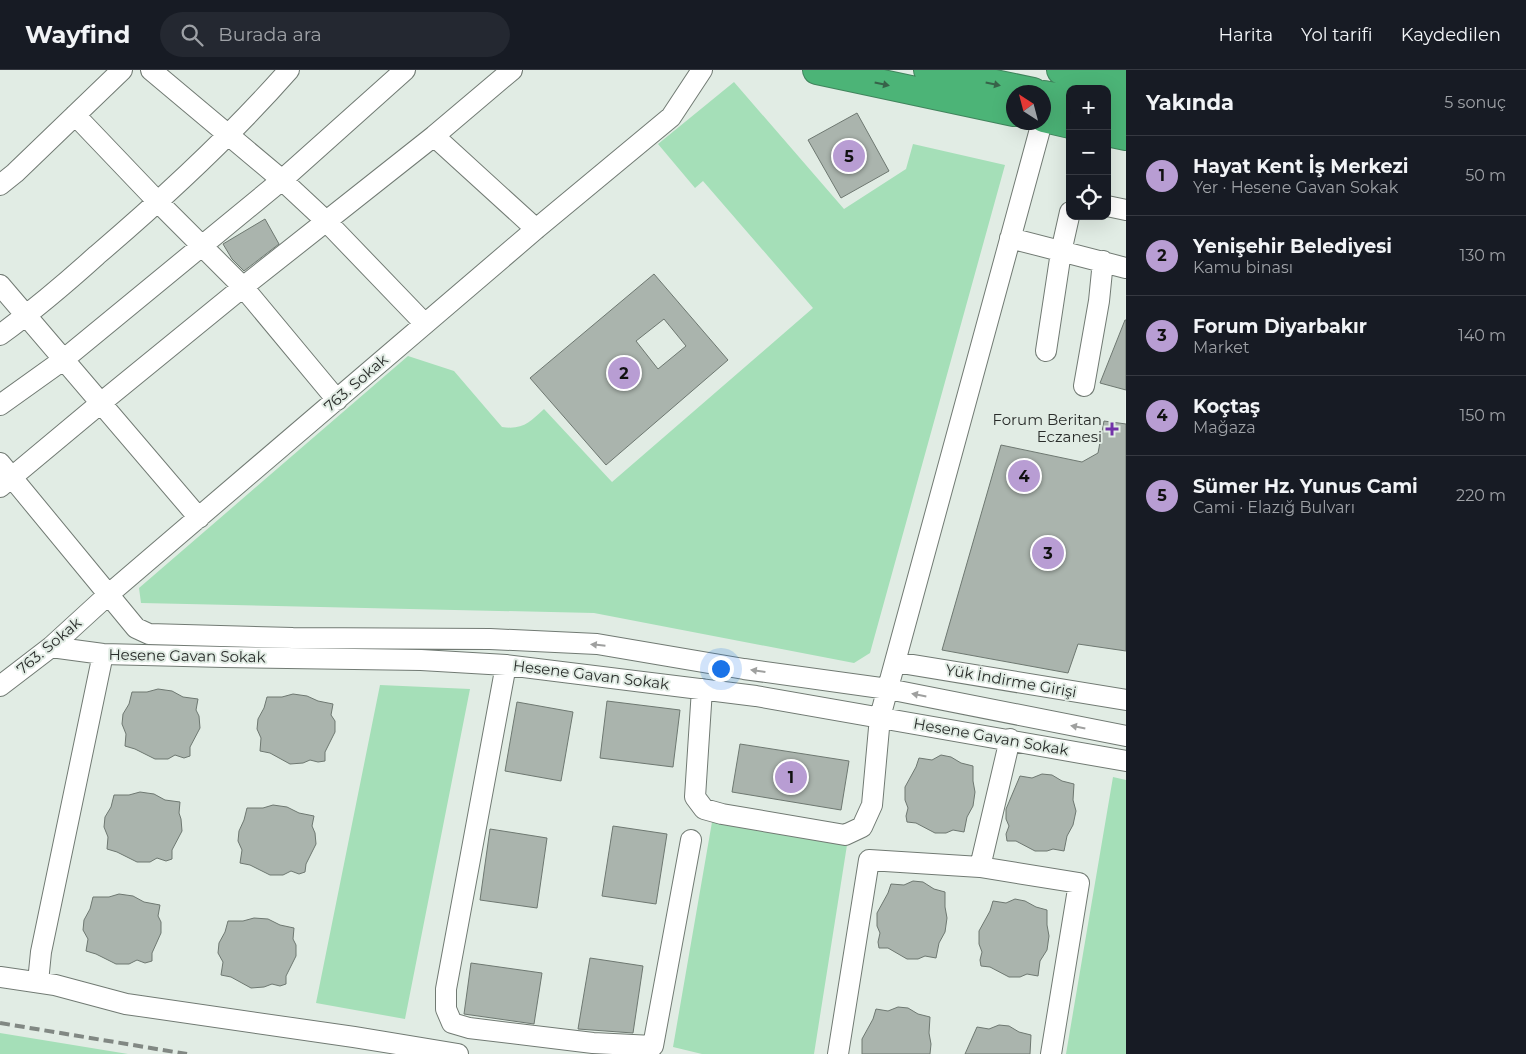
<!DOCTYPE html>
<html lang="tr">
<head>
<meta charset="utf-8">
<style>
	:root { --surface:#171b24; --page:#242831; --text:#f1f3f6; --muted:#9ea1a6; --line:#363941; --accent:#b89dd3 }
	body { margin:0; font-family:Montserrat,sans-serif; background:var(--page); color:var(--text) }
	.controls { position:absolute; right:15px; top:15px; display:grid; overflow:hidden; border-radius:10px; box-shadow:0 5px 20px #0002 }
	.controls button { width:45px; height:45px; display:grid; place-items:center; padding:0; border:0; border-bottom:1px solid var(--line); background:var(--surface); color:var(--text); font:25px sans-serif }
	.compass { position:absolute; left:1006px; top:15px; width:45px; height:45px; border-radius:50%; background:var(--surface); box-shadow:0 5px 20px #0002; rotate:324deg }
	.you { position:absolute; left:720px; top:598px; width:18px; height:18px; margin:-12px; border:4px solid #fff; border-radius:50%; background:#1a73e8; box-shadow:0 0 0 8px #1a73e833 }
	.badge { display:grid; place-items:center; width:32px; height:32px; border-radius:50%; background:var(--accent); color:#111; font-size:16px; font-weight:700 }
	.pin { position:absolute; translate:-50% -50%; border:2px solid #fff; box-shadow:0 1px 5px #0006 }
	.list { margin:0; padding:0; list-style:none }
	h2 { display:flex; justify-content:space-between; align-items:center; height:65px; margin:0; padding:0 20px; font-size:21px }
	h2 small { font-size:16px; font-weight:400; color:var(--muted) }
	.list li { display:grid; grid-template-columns:32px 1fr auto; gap:15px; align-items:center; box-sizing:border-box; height:80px; padding:0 20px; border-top:1px solid var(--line) }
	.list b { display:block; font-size:19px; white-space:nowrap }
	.list p { margin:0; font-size:16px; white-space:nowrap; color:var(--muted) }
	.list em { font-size:16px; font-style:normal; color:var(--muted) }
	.icon { flex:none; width:28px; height:28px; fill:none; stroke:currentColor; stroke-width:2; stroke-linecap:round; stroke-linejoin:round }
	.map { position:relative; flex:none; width:1126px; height:984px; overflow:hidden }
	header { display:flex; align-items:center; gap:30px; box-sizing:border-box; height:70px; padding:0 25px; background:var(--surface); border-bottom:1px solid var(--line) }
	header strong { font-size:24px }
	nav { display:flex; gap:28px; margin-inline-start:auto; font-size:18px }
	.search { width:350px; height:45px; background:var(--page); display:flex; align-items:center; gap:12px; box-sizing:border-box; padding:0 18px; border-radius:28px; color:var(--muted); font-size:19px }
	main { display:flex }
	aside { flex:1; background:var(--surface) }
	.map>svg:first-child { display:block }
	.green { fill:#a5dfb8 }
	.building { fill:#aab4ad; stroke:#6e7871; fill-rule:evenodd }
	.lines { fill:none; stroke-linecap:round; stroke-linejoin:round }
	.minor-casing { stroke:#717a73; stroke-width:22 }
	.highway-casing { stroke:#40845c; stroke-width:30 }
	.minor { stroke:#fff; stroke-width:20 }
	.highway { stroke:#4cb477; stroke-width:28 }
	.rail { stroke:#818883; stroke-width:4; stroke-dasharray:10 5; stroke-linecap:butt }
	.oneway { fill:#376249 }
	.oneway2 { fill:#9fa09f }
	.poi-dot { fill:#7233a8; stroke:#e1ece4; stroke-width:2 }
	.labels { text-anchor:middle; stroke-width:4; stroke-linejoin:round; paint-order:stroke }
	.street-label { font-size:15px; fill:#292c2a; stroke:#e1ece4 }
	.poi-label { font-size:15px; fill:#292c2a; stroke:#e1ece4; text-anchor:end }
</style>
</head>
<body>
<header>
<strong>Wayfind</strong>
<div class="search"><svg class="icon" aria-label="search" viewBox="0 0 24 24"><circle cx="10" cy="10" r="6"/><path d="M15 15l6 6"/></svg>Burada ara</div>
<nav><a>Harita</a><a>Yol tarifi</a><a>Kaydedilen</a></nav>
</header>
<main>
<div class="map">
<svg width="1126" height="984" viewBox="0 0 1126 984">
	<rect width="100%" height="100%" fill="#e1ece4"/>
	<!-- green -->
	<path class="green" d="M734,12l110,127 62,-40 7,-25 92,21 -135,488 -16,10 -260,-50 -453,-10 -2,-15 269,-232 46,15 48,56c21,3 28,-5 42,-18l68,73 201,-174 -110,-127 -8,7 -37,-44z
		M380,615l90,4 -65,330 -89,-16z
		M1113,707l13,3v274h-60z
		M712,752l135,23 -33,209h-112l-29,-7z
		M0,963l128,21h-128z"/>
	<!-- building -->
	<path class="building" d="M857,43l32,58 -48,27 -33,-58z
		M265,149l14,25 -35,27 -12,-12 -9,-15z
		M654,204l74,86 -122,105 -76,-87zM664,249l22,27 -28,23 -22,-28z
		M1125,250h1v70l-26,-7z
		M1104,351l22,3v227l-48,-7 -10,29 -126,-23 59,-205 81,17 16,-9z
		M158,619l14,2 11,6 15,2 -2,11 3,6 1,12 -10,19v9l-6,2 -9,-3 -7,4h-13l-20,-10 -10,-3 1,-12 -4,-10 1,-10 6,-10 3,-12h15z
		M293,624l14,2 11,5 15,3 -2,11 4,6v11l-10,20v9l-7,1 -8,-2 -7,3 -13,1 -20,-11 -10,-2 1,-13 -4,-9 1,-10 6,-11 3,-11h15z
		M607,631l73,9 -7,57 -73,-9z
		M517,632l56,10 -12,69 -56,-10z
		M740,674l109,17 -8,49 -109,-18z
		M941,685l10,2 10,6 12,3v15l2,11 -2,14 -6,11 -3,15 -11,-2 -7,3h-11l-19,-10 -9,-1 -1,-6 2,-8 -3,-8v-13l11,-20 3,-9 13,2z
		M1042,704l10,1 10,6 12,3 -1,16 3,11 -3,14 -6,11 -3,15 -11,-2 -6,2h-12l-19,-10h-9l-1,-7 3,-8 -3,-7v-10l14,-33 12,2z
		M140,722l14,2 11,6 15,2 -1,11 2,6 1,12 -10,19v9l-6,2 -9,-3 -7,4h-13l-20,-10 -10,-3 1,-12 -4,-10 1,-10 6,-10 3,-12h15z
		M273,735l14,2 12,6 15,3 -2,10 3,7 1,11 -10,20 -1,8 -6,2 -8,-3 -8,4h-13l-20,-10 -10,-2 2,-13 -4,-9 1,-10 5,-11 3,-12h16z
		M613,756l54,8 -11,70 -54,-8z
		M490,759l57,9 -10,70 -57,-8z
		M913,811l10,1 11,7 11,3v15l2,11 -2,14 -6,11 -3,15 -11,-2 -7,3h-11l-19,-11h-9l-1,-6 2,-9 -3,-7v-13l11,-20 3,-9 13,1z
		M119,824l14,2 11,6 16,3 -2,11 3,6v11l-9,20v8l-7,2 -8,-3 -8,4h-13l-20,-10 -10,-3 2,-12 -5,-9 1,-10 6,-11 3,-12h16z
		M1015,829l10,2 11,6 11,3v15l2,11 -2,14 -7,11 -2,15 -11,-2 -7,3h-11l-19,-10 -9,-1 -1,-6 2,-8 -3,-8v-13l11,-20 3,-10 13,2z
		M254,848l14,1 12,6 14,3 -1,11 3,6v11l-10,20v8l-6,2 -8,-2 -8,3 -13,1 -20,-11 -10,-2 2,-13 -5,-9 1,-10 6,-11 3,-11h15z
		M590,888l53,8 -10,67 -55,-4z
		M471,893l71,10 -8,51 -70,-10z
		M898,937l10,1 10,6 12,3 -1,16 2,11 -1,10h-68v-15l11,-20 3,-10 12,2z
		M999,955l10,1 10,6 12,3 -1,19h-65l12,-27 12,2z"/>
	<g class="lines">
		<defs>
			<path id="minor" d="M151,0l131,110 44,41 99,103
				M75,45l84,88 84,84 94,113
				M434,66l102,93
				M0,115l15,-12 107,-103
				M1107,136l19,4
				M1010,168l116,30
				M0,215l199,233
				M0,265c34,-25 66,-52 97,-80 68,-58 133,-118 192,-185
				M1046,281l15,-99 9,-40
				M1084,316l15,-85 4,-40
				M0,335l63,-45 219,-180 123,-110
				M0,393l136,165 13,6 144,4 197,1 107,5 147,25 144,20 238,47
				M0,417l102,-85 141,-115 191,-151 78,-66
				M51,577l52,7 121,3 197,3 85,5 250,31 370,65
				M895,592l231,38
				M506,595l-60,324v20l6,14 17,5 124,15 60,3 38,-206
				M0,616l51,-39 58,-53 427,-365 135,-112 31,-47
				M702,619l-7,108 9,12 18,5 123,21 17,-8 10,-22 8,-88 162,-595
				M980,797l30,-128
				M0,907l55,8 71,19 228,33 104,17
				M38,912l3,-30 62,-298
				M838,984l31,-194 111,7 99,16 -28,171"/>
			<path id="highway" d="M817,0l197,42
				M928,0l105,22
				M1061,0l65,14
				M1044,25l26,5
				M1107,38l19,4
				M1044,48l26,6
				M1107,62l19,4"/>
		</defs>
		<!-- minor casing -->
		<use href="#minor" class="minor-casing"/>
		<!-- highway casing -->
		<use href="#highway" class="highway-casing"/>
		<!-- minor -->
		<use href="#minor" class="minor"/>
		<!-- highway -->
		<use href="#highway" class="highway"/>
		<!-- rail -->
		<path class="rail" d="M0,953l187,31"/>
	</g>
	<!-- one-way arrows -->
	<defs><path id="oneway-solid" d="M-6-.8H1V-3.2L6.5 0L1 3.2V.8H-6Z" transform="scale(1.25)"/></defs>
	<g class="oneway">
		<use href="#oneway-solid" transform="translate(882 14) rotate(12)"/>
		<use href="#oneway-solid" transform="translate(993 14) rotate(12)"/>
	</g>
	<g class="oneway2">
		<use href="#oneway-solid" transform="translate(598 575) rotate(-174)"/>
		<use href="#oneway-solid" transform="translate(758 601) rotate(-172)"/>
		<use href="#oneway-solid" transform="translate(919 625) rotate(-169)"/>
		<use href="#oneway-solid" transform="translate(1078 657) rotate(-169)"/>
	</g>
	<!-- markers -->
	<path class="poi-dot" d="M1109.5 351.5h5v5h5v5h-5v5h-5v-5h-5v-5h5z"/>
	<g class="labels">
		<!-- street labels -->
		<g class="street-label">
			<text transform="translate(356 313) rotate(-41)" y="5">763. Sokak</text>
			<text transform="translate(49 576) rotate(-40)" y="5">763. Sokak</text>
			<text transform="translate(187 586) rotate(1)" y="5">Hesene Gavan Sokak</text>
			<text transform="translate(591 605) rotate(7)" y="5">Hesene Gavan Sokak</text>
			<text transform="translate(1011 611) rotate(10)" y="5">Yük İndirme Girişi</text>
			<text transform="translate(991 667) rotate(10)" y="5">Hesene Gavan Sokak</text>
		</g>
		<!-- poi labels -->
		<g class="poi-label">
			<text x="1102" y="355">Forum Beritan<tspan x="1102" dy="17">Eczanesi</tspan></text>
		</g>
	</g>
</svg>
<div class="controls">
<button>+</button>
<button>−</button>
<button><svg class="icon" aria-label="locate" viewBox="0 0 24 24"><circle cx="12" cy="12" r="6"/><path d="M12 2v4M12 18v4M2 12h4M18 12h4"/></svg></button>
</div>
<svg class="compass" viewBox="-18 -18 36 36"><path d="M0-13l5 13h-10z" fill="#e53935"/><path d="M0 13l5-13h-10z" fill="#9ea1a6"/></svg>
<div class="you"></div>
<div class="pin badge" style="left:791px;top:707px">1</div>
<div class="pin badge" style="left:624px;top:303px">2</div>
<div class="pin badge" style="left:1048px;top:483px">3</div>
<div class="pin badge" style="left:1024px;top:406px">4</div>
<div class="pin badge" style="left:849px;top:86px">5</div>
</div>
<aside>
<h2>Yakında<small>5 sonuç</small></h2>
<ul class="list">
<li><span class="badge">1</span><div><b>Hayat Kent İş Merkezi</b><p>Yer · Hesene Gavan Sokak</p></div><em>50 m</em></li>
<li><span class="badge">2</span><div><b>Yenişehir Belediyesi</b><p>Kamu binası</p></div><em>130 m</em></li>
<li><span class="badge">3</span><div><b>Forum Diyarbakır</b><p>Market</p></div><em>140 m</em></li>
<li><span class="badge">4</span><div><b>Koçtaş</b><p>Mağaza</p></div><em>150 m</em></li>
<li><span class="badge">5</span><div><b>Sümer Hz. Yunus Cami</b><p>Cami · Elazığ Bulvarı</p></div><em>220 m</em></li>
</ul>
</aside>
</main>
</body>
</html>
